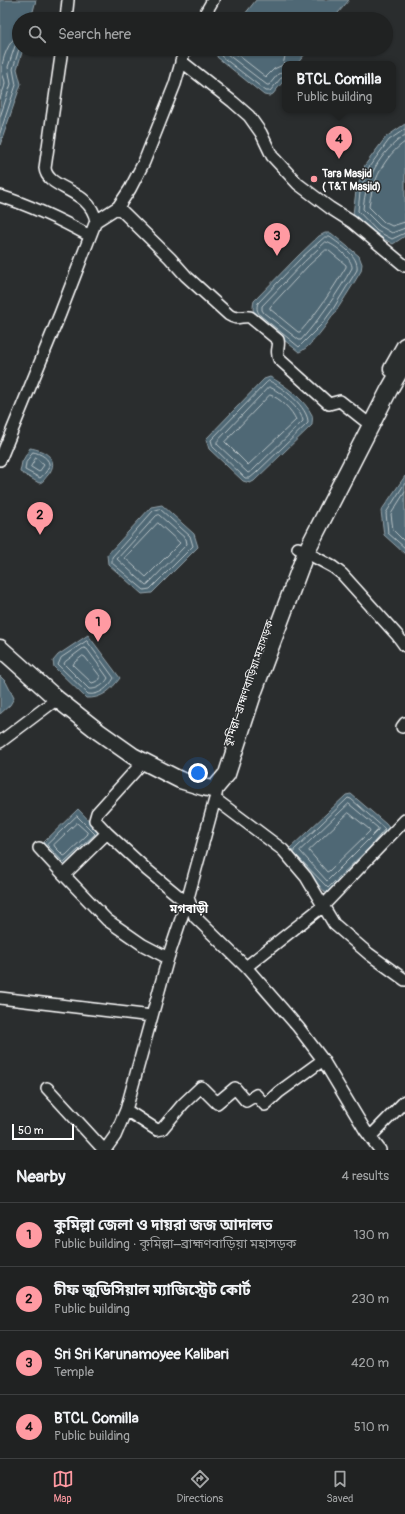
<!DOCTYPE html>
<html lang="en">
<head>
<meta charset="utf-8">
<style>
	:root { --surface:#202222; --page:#2d2f2f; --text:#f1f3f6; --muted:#a2a4a5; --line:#3d3f40; --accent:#ff9aa2 }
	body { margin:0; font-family:Pangolin,"Noto Sans Bengali",sans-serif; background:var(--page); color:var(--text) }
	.scale { position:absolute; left:12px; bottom:10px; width:62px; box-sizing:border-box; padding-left:4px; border:2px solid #fff; border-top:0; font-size:11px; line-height:14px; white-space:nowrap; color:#fff; -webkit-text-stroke:3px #2a2d2e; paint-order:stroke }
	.you { position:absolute; left:198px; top:773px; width:14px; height:14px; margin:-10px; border:3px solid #fff; border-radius:50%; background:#1a73e8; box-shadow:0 0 0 6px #1a73e833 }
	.badge { display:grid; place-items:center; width:26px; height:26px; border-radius:50%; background:var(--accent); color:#111; font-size:13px; font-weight:700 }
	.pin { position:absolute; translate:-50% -33px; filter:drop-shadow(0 1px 2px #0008) }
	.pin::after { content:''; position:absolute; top:21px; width:14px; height:12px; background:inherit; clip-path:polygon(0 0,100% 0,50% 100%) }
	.popup { position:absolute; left:282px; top:61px; width:114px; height:52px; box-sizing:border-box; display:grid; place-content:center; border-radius:8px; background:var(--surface); filter:drop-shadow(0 1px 3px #0005); font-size:13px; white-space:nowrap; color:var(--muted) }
	.popup b { font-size:15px; color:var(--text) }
	.popup::after { content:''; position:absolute; left:50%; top:100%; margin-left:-8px; border:8px solid transparent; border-top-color:var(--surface) }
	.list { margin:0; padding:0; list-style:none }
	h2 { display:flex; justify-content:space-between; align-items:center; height:52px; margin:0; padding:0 16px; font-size:17px }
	h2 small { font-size:13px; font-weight:400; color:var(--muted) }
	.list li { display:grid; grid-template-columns:26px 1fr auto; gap:12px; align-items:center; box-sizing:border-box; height:64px; padding:0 16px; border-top:1px solid var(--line) }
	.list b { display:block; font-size:15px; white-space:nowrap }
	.list p { margin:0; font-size:13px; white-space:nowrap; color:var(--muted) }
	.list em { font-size:13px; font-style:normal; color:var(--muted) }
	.icon { flex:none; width:22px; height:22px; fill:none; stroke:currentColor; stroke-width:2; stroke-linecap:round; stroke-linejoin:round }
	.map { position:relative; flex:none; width:405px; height:1150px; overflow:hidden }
	.search { position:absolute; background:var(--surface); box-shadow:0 1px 3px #0004; left:12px; right:12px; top:12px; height:44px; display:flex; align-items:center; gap:10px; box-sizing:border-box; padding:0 14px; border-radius:22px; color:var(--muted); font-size:15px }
	.sheet { height:308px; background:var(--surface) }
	nav { display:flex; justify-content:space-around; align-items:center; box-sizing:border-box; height:56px; border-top:1px solid var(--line); background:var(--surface); font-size:11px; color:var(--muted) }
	nav a { display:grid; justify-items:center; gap:2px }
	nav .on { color:var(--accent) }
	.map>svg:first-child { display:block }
	.water { fill:#4f6874; stroke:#95a4ac }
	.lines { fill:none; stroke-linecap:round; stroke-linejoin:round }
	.shore { stroke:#b9c3c7; stroke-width:1 }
	.minor-casing { stroke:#fff; stroke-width:14 }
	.highway-casing { stroke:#fff; stroke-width:19 }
	.minor { stroke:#2a2d2e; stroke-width:11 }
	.highway { stroke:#2a2d2e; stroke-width:16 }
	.poi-dot { fill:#ff9aa2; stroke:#2a2d2e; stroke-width:1.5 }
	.labels { text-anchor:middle; stroke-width:3; stroke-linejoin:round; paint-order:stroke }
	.poi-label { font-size:11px; font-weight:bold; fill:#fff; stroke:#2a2d2e; text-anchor:start }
	.street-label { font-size:11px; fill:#fff; stroke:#2a2d2e }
	.neighbourhood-label { font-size:12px; font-weight:bold; fill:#fff; stroke:#2a2d2e }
</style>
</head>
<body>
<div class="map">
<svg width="405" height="1150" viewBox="0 0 405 1150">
	<rect width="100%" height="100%" fill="#2a2d2e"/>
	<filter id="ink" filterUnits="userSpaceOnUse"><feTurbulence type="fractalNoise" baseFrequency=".025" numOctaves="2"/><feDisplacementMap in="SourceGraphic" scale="8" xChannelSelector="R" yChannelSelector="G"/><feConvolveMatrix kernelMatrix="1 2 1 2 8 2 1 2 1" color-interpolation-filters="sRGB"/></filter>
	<g filter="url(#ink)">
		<!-- water -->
		<path class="water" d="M0,0h36l-5,19h-12v30h4l-6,20 4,15 -21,61z
			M256,0h93l-16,19h-92z
			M218,49h91l-12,15h-12v15l-12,15 -4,2 -5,-1 -47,-38z
			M405,124v112l-12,8 -18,-10 -22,-20 3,-23 9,-26 21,-28z
			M325,233h6l28,23 3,8 -1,7c-10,17 -45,76 -62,81l-41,-33c-5,-6 -6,-10 -4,-18l44,-45 21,-20z
			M270,377c14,7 35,23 42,38 1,3 0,7 0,10l-58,56 -4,2 -7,-2 -34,-32 -3,-10 58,-60z
			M30,448c14,2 31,11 18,27 -3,3 -4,7 -9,8l-19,-11 2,-10z
			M405,476v78l-21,-19 -3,-24z
			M162,505l32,29 4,13 -46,46 -10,1 -34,-30 -1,-9 44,-48z
			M88,635l32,43c-9,12 -18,21 -34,20l-32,-31 -1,-6 5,-6z
			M0,676l6,6 8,16 -4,7 -10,9z
			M351,794l35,30 4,5 -63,65 -38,-41 -1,-3 58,-55z
			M78,809l23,24 -37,36 -23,-24z"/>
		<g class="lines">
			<!-- shore -->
			<path class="shore" d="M222,49l-1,7 45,35h4l11,-13 4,-1
				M227,49v5l40,31h2l9,-11 7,-2
				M233,49l1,3 32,25 8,-8 9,-4 2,-9 5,-7
				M0,99c1,-5 5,-11 5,-16 0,-4 -3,-8 -3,-12 -1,-10 7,-32 17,-36
				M0,117l11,-33 -3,-17 7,-21 4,-5
				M405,129l-16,11 -20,27 -9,25 -2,19 19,20 15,8 13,-6
				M0,133l16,-48 -3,-16 6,-20
				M405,135c-26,18 -39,43 -42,74l17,17 12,7 13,-5
				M405,142c-21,14 -33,40 -36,65l15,15 8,4 13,-4
				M325,237h5c10,8 29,18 27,33l-24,39 -11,15 -23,23 -38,-31c-4,-4 -5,-8 -3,-13l43,-45z
				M326,242c8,2 27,17 26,26 -15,26 -31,49 -51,72h-2l-35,-27 -2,-3v-4l42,-44z
				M326,250h2l18,15v2c-14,23 -28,45 -46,65h-2l-28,-23v-2l38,-41z
				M269,381c13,5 40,27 39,42l-52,50 -6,5h-5l-32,-31 -2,-7 55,-57z
				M269,387c10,3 33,23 34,34l-50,49 -5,3 -31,-29v-2z
				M270,395c9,2 23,16 26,25l-48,45 -23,-23z
				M33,452c7,1 18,7 16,15 -2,4 -6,9 -9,11l-15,-8 1,-7z
				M36,458l8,7 -5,7 -8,-5z
				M405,483l-19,30 2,20 17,15
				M405,492l-14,22 2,16 12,12
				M160,509l30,27 3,10 -43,43 -6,1 -32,-27v-6l41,-46z
				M159,515l27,24 1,5 -39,40 -2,1 -29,-26 39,-43z
				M158,523l22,20 -34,34 -21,-19z
				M87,641l27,37c-5,9 -15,18 -26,16l-30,-29 3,-7z
				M84,648l3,1 21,29c-3,6 -11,12 -19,11l-25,-25 1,-2z
				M83,656l2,1 15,19v3l-5,3 -3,1 -19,-18 1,-2z
				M349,804l29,24v2l-51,51 -27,-30z
				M349,813l20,16 1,2 -41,40 -2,1 -18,-21z
				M77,816l18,18 -31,29 -17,-18z
				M77,823l10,9 1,2 -22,21 -2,1 -9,-9 -1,-2z
				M294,853v-3l54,-52 3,1 34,30 -15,18 -42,41 -34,-35"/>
			<defs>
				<path id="minor" d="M66,19l2,-19
					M202,19l11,-19
					M181,61l52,41 16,14 12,17 11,23 26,28 32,24 22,14 53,44
					M0,196c32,10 61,24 90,40
					M118,207l52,51 16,18 43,39c9,6 12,0 21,2l28,23c2,7 -3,11 1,19l50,45 11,-3 24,19
					M96,221l22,-14 12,-18 14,-27 31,-78 10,-35
					M0,460l60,-146 36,-93c-6,-33 -49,-31 -51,-53l17,-119
					M298,548l35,19 9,7 55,61 8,11
					M402,727l3,-4
					M0,742l57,-43
					M215,799l68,51 23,27 28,47 35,30 36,26
					M107,833l40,37 40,33
					M39,848l25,27 43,-42 -12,-13 2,-7 47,-52
					M64,875l43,45 36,25 25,13
					M188,898l7,19 51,50 52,60 25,33 42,70 15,20
					M246,967l77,-61 82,-86
					M0,998l152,18
					M47,1088l57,62
					M126,1110l31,20 5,-1 21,-25 18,-17 16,16 18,-15 11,13 10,-6 9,10 14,-13 44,-32
					M370,1137l35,-36
					M105,1150l10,-14 11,-26 42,-152 20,-60 27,-99 3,-14"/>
				<path id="highway" d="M392,369l13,-23
					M0,648l57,51 42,33 34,24 47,24 23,7 9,2 4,-2 11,-13 27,-83 52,-139 83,-162 16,-28"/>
			</defs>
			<!-- minor casing -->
			<use href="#minor" class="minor-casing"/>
			<!-- highway casing -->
			<use href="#highway" class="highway-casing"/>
			<!-- minor -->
			<use href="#minor" class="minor"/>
			<!-- highway -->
			<use href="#highway" class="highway"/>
		</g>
	</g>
	<!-- markers -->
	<circle class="poi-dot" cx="314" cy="179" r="4"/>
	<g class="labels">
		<!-- poi labels -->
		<g class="poi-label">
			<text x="322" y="177">Tara Masjid<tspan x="322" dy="13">( T&amp;T Masjid)</tspan></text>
		</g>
		<!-- street labels -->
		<g class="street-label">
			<text transform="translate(248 683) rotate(-71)" y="4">কুমিল্লা–ব্রাহ্মণবাড়িয়া মহাসড়ক</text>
		</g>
		<!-- neighbourhood labels -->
		<g class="neighbourhood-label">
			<text x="189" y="913">মগবাড়ী</text>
		</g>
	</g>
</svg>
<div class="scale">50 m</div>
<div class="you"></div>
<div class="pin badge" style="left:98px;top:642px">1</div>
<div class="pin badge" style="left:40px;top:535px">2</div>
<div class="pin badge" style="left:277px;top:256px">3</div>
<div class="pin badge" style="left:339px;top:159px">4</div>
<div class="popup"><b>BTCL Comilla</b>Public building</div>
<div class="search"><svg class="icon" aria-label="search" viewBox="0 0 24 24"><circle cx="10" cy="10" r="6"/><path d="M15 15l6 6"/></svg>Search here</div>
</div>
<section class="sheet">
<h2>Nearby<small>4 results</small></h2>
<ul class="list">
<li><span class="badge">1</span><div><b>কুমিল্লা জেলা ও দায়রা জজ আদালত</b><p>Public building · কুমিল্লা–ব্রাহ্মণবাড়িয়া মহাসড়ক</p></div><em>130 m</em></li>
<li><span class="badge">2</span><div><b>চীফ জুডিসিয়াল ম্যাজিস্ট্রেট কোর্ট</b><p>Public building</p></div><em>230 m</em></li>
<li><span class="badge">3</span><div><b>Sri Sri Karunamoyee Kalibari</b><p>Temple</p></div><em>420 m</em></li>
<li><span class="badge">4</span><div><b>BTCL Comilla</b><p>Public building</p></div><em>510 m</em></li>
</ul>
</section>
<nav>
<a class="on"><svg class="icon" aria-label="map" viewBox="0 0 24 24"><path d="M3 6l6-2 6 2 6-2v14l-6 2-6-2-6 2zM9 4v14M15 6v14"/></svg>Map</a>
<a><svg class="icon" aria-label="directions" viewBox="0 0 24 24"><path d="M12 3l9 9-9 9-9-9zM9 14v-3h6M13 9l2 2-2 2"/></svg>Directions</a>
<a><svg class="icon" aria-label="saved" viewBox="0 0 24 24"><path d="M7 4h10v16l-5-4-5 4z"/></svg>Saved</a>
</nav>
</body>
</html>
